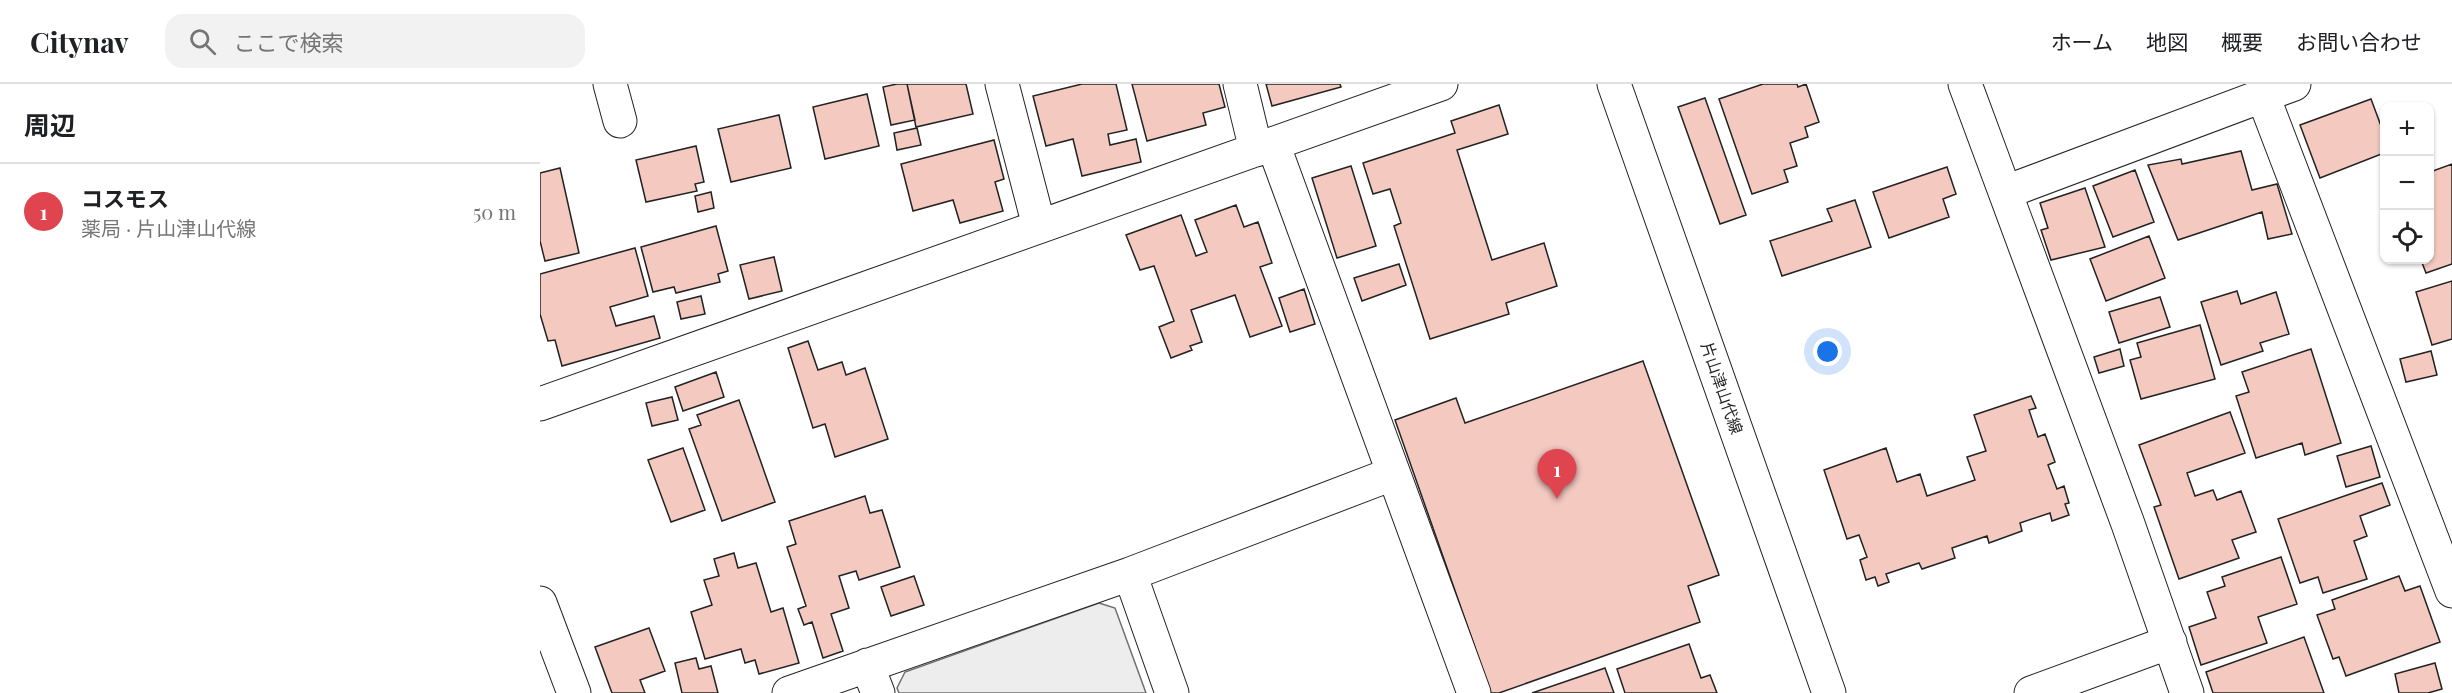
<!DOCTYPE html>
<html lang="ja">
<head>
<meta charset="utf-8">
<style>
	:root { --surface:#fff; --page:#f2f2f2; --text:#202124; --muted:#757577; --line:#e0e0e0; --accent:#db2777 }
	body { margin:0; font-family:"Playfair Display","Noto Sans JP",serif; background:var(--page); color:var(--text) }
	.controls { position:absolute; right:18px; top:18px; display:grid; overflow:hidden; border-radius:12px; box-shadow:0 2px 4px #0004 }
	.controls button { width:54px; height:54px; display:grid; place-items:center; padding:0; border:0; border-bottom:2px solid var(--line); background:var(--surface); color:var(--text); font:30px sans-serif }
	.you { position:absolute; left:1288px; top:268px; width:21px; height:21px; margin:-15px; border:4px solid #fff; border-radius:50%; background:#1a73e8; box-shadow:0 0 0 9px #1a73e833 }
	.badge { display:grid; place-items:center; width:39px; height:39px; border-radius:50%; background:var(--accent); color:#fff; font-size:20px; font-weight:700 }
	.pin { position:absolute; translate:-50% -50px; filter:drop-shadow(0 2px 3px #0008) }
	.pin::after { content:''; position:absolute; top:32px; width:21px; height:18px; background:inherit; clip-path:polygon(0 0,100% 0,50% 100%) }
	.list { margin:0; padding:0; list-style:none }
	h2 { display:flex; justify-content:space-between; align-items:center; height:78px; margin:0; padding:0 24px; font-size:26px }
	h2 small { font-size:20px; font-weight:400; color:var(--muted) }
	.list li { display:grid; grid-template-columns:39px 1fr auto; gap:18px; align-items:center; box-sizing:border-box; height:96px; padding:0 24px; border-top:2px solid var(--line) }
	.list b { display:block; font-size:22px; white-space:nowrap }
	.list p { margin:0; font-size:20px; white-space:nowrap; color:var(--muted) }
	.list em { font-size:20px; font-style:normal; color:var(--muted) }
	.icon { flex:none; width:33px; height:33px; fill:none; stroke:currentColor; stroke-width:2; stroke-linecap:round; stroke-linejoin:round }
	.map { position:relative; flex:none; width:1912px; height:609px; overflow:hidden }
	header { display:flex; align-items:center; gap:36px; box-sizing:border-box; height:84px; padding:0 30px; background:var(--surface); border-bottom:2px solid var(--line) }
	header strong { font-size:28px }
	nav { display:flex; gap:33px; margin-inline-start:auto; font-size:21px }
	.search { width:420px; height:54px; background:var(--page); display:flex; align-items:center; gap:15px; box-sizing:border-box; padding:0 21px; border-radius:18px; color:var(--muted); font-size:22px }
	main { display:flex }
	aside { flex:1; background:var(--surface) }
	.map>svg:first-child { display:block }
	.parking { fill:#ededed; stroke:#6f6f6f; stroke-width:1.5 }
	.building { fill:#f3c9c0; stroke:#222; stroke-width:1.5 }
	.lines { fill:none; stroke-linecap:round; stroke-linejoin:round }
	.minor-casing { stroke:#222; stroke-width:35 }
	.major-casing { stroke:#222; stroke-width:35 }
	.minor { stroke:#fff; stroke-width:33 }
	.major { stroke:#fff; stroke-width:33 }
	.labels { text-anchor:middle; stroke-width:4.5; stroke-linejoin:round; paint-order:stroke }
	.street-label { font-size:16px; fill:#222; stroke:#fff }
</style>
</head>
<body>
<header>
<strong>Citynav</strong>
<div class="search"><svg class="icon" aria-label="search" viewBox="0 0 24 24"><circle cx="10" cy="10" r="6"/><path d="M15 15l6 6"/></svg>ここで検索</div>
<nav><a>ホーム</a><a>地図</a><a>概要</a><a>お問い合わせ</a></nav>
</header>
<main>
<aside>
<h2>周辺<small></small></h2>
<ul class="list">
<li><span class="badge" style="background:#e0444e">1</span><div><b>コスモス</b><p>薬局 · 片山津山代線</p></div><em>50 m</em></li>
</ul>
</aside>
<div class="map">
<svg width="1912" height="609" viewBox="0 0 1912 609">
	<rect width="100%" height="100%" fill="#fff"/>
	<!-- parking -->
	<path class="parking" d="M559,519l16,5 31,85h-247l-2,-5 8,-16z"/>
	<!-- building -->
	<path class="building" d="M357,0h10l8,36 -24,5 -8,-38z
		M367,0h59l7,30 -57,13z
		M542,0h34l11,46 -19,4 2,11 26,-6 5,23 -59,14 -9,-37 -27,7 -13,-50z
		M592,0h87l6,23 -22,6 3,12 -59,16z
		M726,0h74l1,3 -69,19z
		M1223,0h34l1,3 8,-3 13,38 -14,5 3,10 -18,6 7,23 -13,4 4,12 -36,12 -33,-95z
		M327,10l12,52 -54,13 -12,-52z
		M1165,14l41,117 -26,9 -42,-117z
		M1831,15l13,35v19l-64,25 -20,-53z
		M959,21l9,29 -51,16 35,110 52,-17 13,43 -51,17 3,11 -79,25 -36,-113 7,-3 -11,-34 -17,5 -10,-31 92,-30 -4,-12z
		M239,31l12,53 -60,14 -13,-53z
		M377,44l4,17 -24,5 -3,-17z
		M454,56l10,39 -9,3 8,29 -43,12 -7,-23 -40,11 -12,-47z
		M156,62l8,36 -9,2 2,7 -51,11 -10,-42z
		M1701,67l11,39 25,-6 15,50 -24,5 -6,-27 -84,28 -30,-75 33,-6 1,5z
		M1912,80v100l-26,9 -5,-13h9v-88z
		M811,82l25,80 -39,12 -25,-80z
		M1407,83l9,27 -13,5 6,18 -60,21 -16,-46z
		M20,84l19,85 -34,8 -5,-20v-68z
		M1595,86l19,52 -41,15 -20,-51z
		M1545,104l20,59 -54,13 -10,-30 7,-2 -8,-25z
		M171,108l3,16 -16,4 -3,-16z
		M1315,116l16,47 -89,29 -12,-35 62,-20 -5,-12z
		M696,121l8,22 14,-5 14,41 -12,4 22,59 -32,11 -15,-42 -44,15 11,32 -12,4 2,4 -21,8 -12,-31 15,-6 -20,-55 -14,4 -14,-35 55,-20 15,41 11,-4 -12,-32z
		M176,142l12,45 -10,3 2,8 -44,11 -2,-6 -21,5 -12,-45z
		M1609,152l16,42 -59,23 -16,-42z
		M95,164l13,48 -38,11 6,19 38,-10 6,22 -98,28 -7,-26 -7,1 -8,-27v-40z
		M234,173l8,34 -33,8 -9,-34z
		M859,180l7,21 -44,16 -8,-23z
		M1912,197v58l-20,6 -16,-53z
		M764,205l11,35 -25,8 -11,-34z
		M1697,207l4,13 35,-12 13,42 -29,9 3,8 -42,14 -20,-63z
		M161,212l4,18 -24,5 -4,-17z
		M1620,213l10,30 -51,16 -10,-31z
		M1660,241l15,54 -74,20 -11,-39 11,-3 -4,-14z
		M268,257l10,29 24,-8 4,13 19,-7 23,71 -53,18 -10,-33 -12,4 -25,-80z
		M1580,265l4,17 -25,7 -5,-16z
		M1771,265l30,94 -36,12 -3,-12 -46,15 -20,-62 13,-4 -7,-20z
		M1891,267l6,24 -31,7 -6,-23z
		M1103,277l76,214 -31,11 12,36 -201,71h-8l-96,-273 61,-22 9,25z
		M176,288l8,25 -41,14 -8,-24z
		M1491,312l5,12 -7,2 9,27 7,-3 10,28 -7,3 9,24 7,-3 5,17 -4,1 4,11 -17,6 -2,-8 -30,10 2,8 -33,12 -2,-7 -35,12 3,10 -33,11 -3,-6 -33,11 3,8 -11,4 -3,-9 -9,3 -6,-20 7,-3 -8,-22 -12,4 -23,-69 62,-22 11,34 23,-8 7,22 48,-16 -8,-23 19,-6 -12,-36z
		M132,313l6,23 -26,6 -6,-23z
		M199,316l36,102 -53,19 -33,-92 12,-4 -4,-10z
		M1690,328l15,41 -58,20 8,23 18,-6 4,10 24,-9 15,41 -24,8 7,18 -60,21 -25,-72 7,-2 -22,-60z
		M1831,362l9,31 -34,10 -9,-31z
		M143,364l22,62 -34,12 -23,-62z
		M1842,399l8,22 -30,11 7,20 -13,5 13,38 -44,14 -5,-16 -18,6 -22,-64z
		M325,412l5,17 12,-3 18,57 -41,13 -3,-9 -17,5 10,32 -18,6 12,37 -20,7 -11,-36 -8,3 -6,-16 8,-3 -19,-59 9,-3 -7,-23z
		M194,469l4,15 18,-5 15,49 12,-4 16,55 -40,11 -4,-14 -10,3 -4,-14 -36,10 -14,-47 21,-7 -8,-25 15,-4 -5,-17z
		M1741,473l16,47 -39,13 9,26 -66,22 -12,-38 27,-9 -9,-26 18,-6 -3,-9z
		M374,492l10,29 -33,11 -10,-29z
		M1859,492l6,15 15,-5 20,56 -94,34 -7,-19 -6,2 -16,-44 18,-6 -3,-9z
		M109,544l16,43 -25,9 5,13h-33l-17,-46z
		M1764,553l20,56h-111l-7,-21z
		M1149,560l12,34 9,-3 7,18h-92l-8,-24z
		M156,574l3,11 12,-3 7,27h-36l-7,-30z
		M1895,579l7,26 -14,4h-29l-4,-19z
		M1065,584l9,25h-82z"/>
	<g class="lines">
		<defs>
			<path id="minor" d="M70,0l10,37
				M462,0l37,142
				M700,0l16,66
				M1425,0l163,440 59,169
				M1723,12l189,495
				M733,60l201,549
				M1466,108l288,-108
				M0,320l901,-320
				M590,490l42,119
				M0,519l34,90
				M327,581l11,28
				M249,609l341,-119 262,-100
				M1491,609l139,-51"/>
			<path id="major" d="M1074,0l215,609"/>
		</defs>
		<!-- minor casing -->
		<use href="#minor" class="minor-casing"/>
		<!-- major casing -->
		<use href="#major" class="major-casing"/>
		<!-- minor -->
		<use href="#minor" class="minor"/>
		<!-- major -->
		<use href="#major" class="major"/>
	</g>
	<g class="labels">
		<!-- street labels -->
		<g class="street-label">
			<text transform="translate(1182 304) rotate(71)" y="6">片山津山代線</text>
		</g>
	</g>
</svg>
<div class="controls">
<button>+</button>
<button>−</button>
<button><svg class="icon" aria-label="locate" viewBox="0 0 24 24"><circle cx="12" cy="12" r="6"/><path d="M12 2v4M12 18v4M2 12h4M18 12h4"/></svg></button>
</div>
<div class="you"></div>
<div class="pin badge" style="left:1017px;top:415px;background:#e0444e">1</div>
</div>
</main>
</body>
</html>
